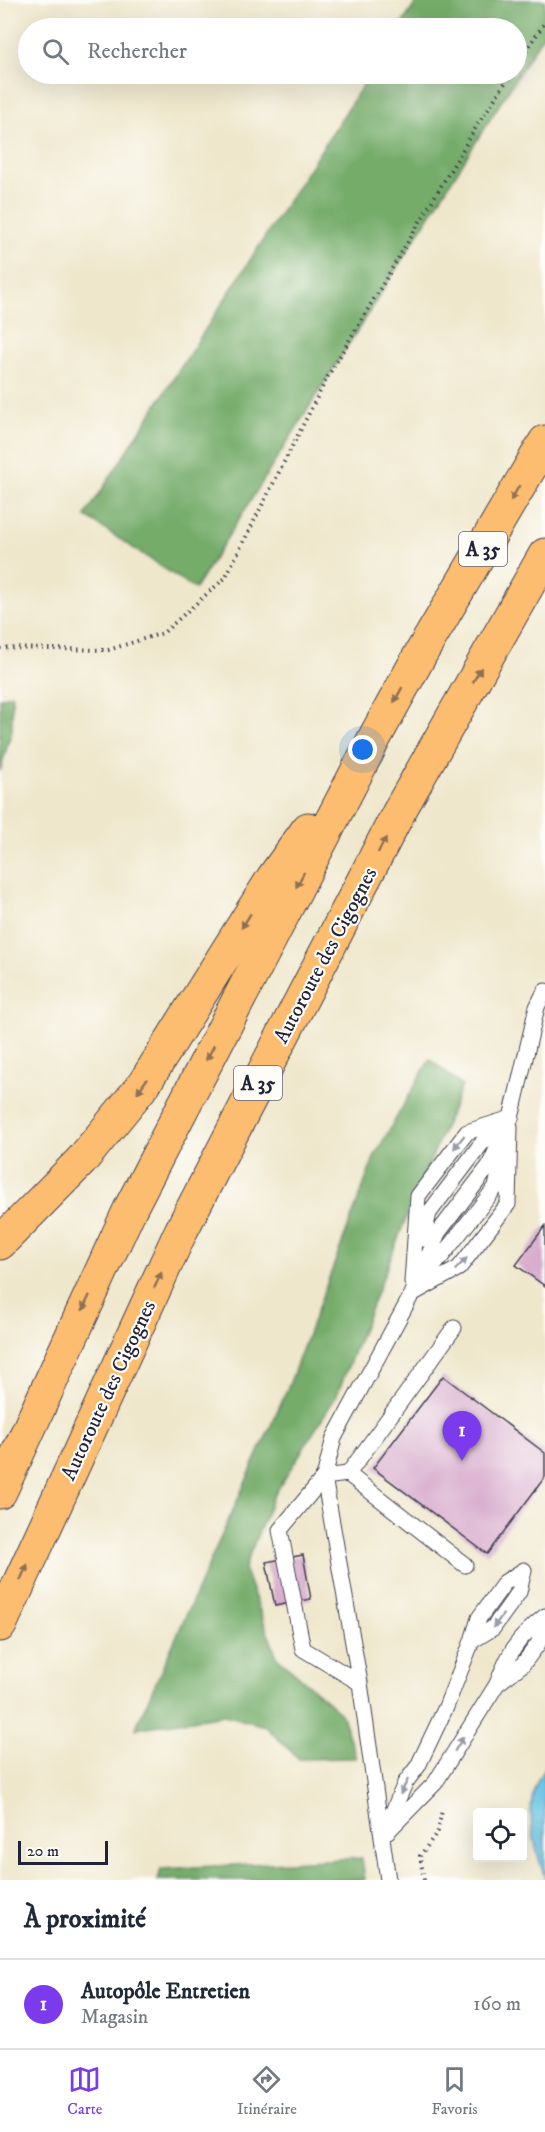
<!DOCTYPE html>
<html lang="fr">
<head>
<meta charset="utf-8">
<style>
	:root { --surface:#fff; --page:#f2f2f3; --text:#1f2937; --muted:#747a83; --line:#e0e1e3; --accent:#7c3aed }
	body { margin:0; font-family:"IM FELL DW Pica",serif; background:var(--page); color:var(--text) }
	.controls { position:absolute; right:18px; bottom:18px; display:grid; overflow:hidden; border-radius:6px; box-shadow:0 6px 24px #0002 }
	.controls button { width:54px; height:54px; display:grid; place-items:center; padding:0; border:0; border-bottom:2px solid var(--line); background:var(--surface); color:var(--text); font:30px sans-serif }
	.scale { position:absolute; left:18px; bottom:15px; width:90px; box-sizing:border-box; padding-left:6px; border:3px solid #22223b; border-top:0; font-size:16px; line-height:21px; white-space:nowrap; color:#22223b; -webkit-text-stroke:4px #fdfcf7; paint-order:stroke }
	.you { position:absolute; left:363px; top:750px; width:21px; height:21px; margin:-15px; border:4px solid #fff; border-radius:50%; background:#1a73e8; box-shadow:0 0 0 9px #1a73e833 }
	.badge { display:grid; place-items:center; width:39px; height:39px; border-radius:50%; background:var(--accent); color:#fff; font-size:20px; font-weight:700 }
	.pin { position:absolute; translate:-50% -50px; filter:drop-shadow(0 2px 3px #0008) }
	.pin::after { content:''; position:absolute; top:32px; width:21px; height:18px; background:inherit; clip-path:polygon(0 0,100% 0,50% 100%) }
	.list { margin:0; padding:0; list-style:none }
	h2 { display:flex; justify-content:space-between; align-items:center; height:78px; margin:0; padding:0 24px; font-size:26px }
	h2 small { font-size:20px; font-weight:400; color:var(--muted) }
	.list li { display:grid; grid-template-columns:39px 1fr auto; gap:18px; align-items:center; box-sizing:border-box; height:90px; padding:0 24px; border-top:2px solid var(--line) }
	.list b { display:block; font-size:22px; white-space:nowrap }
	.list p { margin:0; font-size:20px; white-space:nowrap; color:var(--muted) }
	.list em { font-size:20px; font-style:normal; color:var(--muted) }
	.icon { flex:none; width:33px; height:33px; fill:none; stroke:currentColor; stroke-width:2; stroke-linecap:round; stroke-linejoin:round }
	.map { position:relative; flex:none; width:545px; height:1880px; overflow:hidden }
	.search { position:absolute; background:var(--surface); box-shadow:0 6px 24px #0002; left:18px; right:18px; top:18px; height:66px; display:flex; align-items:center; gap:15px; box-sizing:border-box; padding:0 21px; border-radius:33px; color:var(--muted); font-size:22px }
	.sheet { height:168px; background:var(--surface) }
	nav { display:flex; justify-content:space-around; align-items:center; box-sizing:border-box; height:84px; border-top:2px solid var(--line); background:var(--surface); font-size:16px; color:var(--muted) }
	nav a { display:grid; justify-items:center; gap:3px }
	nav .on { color:var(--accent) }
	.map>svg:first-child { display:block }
	.forest { fill:#74ac6b; stroke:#4b6753; stroke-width:1.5 }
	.water { fill:#65c3e3; stroke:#44728f; stroke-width:1.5 }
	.building { fill:#d7aacd }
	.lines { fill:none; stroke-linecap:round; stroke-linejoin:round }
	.lane-casing { stroke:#414051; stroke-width:17 }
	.highway-casing { stroke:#414051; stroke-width:35 }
	.path { stroke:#414051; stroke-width:4; stroke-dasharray:1.5 4.5; stroke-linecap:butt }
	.lane { stroke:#fff; stroke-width:15 }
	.highway { stroke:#fcbd6f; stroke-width:33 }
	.oneway { fill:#8f7055 }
	.oneway2 { fill:#9c9ca7 }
	.labels { text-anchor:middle; stroke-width:4.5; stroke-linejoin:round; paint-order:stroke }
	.shield { fill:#fdfcf7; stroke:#646373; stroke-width:1.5 }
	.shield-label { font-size:20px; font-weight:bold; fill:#22223b }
	.street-label { font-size:21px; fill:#22223b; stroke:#fdfcf7 }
</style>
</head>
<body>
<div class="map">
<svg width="545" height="1880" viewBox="0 0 545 1880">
	<rect width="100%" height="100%" fill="#fdfcf7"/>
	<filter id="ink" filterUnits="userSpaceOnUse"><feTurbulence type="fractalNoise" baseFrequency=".0167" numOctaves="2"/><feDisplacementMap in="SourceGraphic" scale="12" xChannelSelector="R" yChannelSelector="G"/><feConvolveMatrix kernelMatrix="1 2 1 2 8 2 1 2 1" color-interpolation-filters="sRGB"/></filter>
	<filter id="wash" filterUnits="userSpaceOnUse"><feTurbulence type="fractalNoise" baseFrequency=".008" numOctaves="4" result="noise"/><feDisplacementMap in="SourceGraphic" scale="24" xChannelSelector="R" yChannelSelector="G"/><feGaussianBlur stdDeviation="1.35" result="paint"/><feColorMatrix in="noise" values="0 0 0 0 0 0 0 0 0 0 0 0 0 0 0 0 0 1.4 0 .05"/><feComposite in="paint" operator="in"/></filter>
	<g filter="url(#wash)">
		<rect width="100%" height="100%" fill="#efe7cc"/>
		<!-- forest -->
		<path class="forest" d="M418,0h127v32l-350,557 -110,-73 285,-442h146v-46h-117z
			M12,694v36l-12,41v-73z
			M430,1059l32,27 -57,135 -68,174 -64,102 -29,71 33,89 64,56 15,45 -57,1 -34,-33 -41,-11 -89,14 154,-344 86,-230z
			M362,1858l3,22h-207l3,-11z"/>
		<!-- water -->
		<path class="water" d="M545,1768v111c-11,-35 -25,-78 0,-111z"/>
		<g id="blocks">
			<!-- building -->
			<path class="building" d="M545,1226v60l-29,-21z
				M443,1376l102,77v24l-58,77 -114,-86z
				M303,1555l8,44 -36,7 -9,-44z"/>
		</g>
	</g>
	<g filter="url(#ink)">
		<use href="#blocks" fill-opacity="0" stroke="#414051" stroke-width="1.5"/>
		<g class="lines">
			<defs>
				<path id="lane" d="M423,1239l6,-26 53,-70 24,-21
					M423,1280l73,-93 6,-28
					M412,1282l6,-86 49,-64 44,-14
					M412,1294l47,-26 49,-64 2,-77
					M348,1474l106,-146
					M472,1641l7,-23 26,-36 19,-12
					M360,1683l-57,-34 -23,-119 44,-53 24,-3 117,91
					M497,1684c13,-34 20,-45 48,-68
					M388,1831l47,-48 62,-99 26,-20 15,-20 7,-19
					M383,1835l22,-52 13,-17 28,-59 26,-66 21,-13 26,-36 5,-22
					M388,1880l-28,-197 -36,-206 10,-39 78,-144 26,-61 51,-67 22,-48 26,-111 8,-16"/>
				<path id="highway" d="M0,1243l81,-82 63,-77 129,-206 35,-49
					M0,1492l130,-283 246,-474 44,-80 125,-213
					M0,1625l181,-394 220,-423 144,-253"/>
			</defs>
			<!-- lane casing -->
			<use href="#lane" class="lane-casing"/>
			<!-- highway casing -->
			<use href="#highway" class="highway-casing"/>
			<!-- path -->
			<path class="path" d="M516,66l29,-44
				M0,648l108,2 55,-17 62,-55 103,-202 150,-252 33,-50
				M424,1880l-4,-24 18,-25 4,-21"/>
			<!-- lane -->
			<use href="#lane" class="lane"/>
			<!-- highway -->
			<use href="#highway" class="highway"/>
		</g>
		<!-- one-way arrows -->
		<defs><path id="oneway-solid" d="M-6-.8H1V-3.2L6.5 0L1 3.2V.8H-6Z" transform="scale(1.5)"/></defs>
		<g class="oneway">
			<use href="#oneway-solid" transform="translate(515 493) rotate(120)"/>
			<use href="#oneway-solid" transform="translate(477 675) rotate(-60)"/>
			<use href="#oneway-solid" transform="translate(398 695) rotate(119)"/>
			<use href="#oneway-solid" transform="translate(382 845) rotate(-62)"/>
			<use href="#oneway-solid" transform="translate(300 880) rotate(118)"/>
			<use href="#oneway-solid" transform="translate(246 921) rotate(122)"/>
			<use href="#oneway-solid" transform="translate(210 1053) rotate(118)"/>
			<use href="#oneway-solid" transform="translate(142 1086) rotate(126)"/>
			<use href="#oneway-solid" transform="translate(158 1280) rotate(-65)"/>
			<use href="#oneway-solid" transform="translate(86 1303) rotate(115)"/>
			<use href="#oneway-solid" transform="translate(24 1572) rotate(-65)"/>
		</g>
		<g class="oneway2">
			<use href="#oneway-solid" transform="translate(459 1142) rotate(128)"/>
			<use href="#oneway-solid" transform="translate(461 1264) rotate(-46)"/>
			<use href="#oneway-solid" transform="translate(498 1621) rotate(127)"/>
			<use href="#oneway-solid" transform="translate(459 1744) rotate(-58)"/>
			<use href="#oneway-solid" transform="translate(404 1787) rotate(117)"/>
		</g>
	</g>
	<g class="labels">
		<!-- shield labels -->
		<g class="shield">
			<rect x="459" y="532" width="48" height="34" rx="4.5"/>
			<rect x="234" y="1066" width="48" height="34" rx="4.5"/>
		</g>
		<g class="shield-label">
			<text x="483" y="556">A 35</text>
			<text x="258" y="1090">A 35</text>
		</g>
		<!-- street labels -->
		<g class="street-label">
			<text transform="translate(325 955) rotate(-62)" y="7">Autoroute des Cigognes</text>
			<text transform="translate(108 1390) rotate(-65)" y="7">Autoroute des Cigognes</text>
		</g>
	</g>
</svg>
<div class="controls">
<button><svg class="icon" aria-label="locate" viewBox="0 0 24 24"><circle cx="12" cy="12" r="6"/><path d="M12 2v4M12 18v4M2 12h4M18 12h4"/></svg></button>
</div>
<div class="scale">20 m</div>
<div class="you"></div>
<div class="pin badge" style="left:462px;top:1461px">1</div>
<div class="search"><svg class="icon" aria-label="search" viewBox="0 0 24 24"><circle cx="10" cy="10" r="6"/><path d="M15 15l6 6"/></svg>Rechercher</div>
</div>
<section class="sheet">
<h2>À proximité<small></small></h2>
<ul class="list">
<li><span class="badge">1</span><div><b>Autopôle Entretien</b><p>Magasin</p></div><em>160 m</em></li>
</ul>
</section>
<nav>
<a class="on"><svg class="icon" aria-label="map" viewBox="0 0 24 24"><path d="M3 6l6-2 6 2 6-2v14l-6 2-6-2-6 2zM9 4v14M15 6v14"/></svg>Carte</a>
<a><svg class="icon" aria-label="directions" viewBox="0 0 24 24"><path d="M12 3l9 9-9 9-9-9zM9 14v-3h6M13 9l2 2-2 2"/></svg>Itinéraire</a>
<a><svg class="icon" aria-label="saved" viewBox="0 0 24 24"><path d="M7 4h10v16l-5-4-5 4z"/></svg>Favoris</a>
</nav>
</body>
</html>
